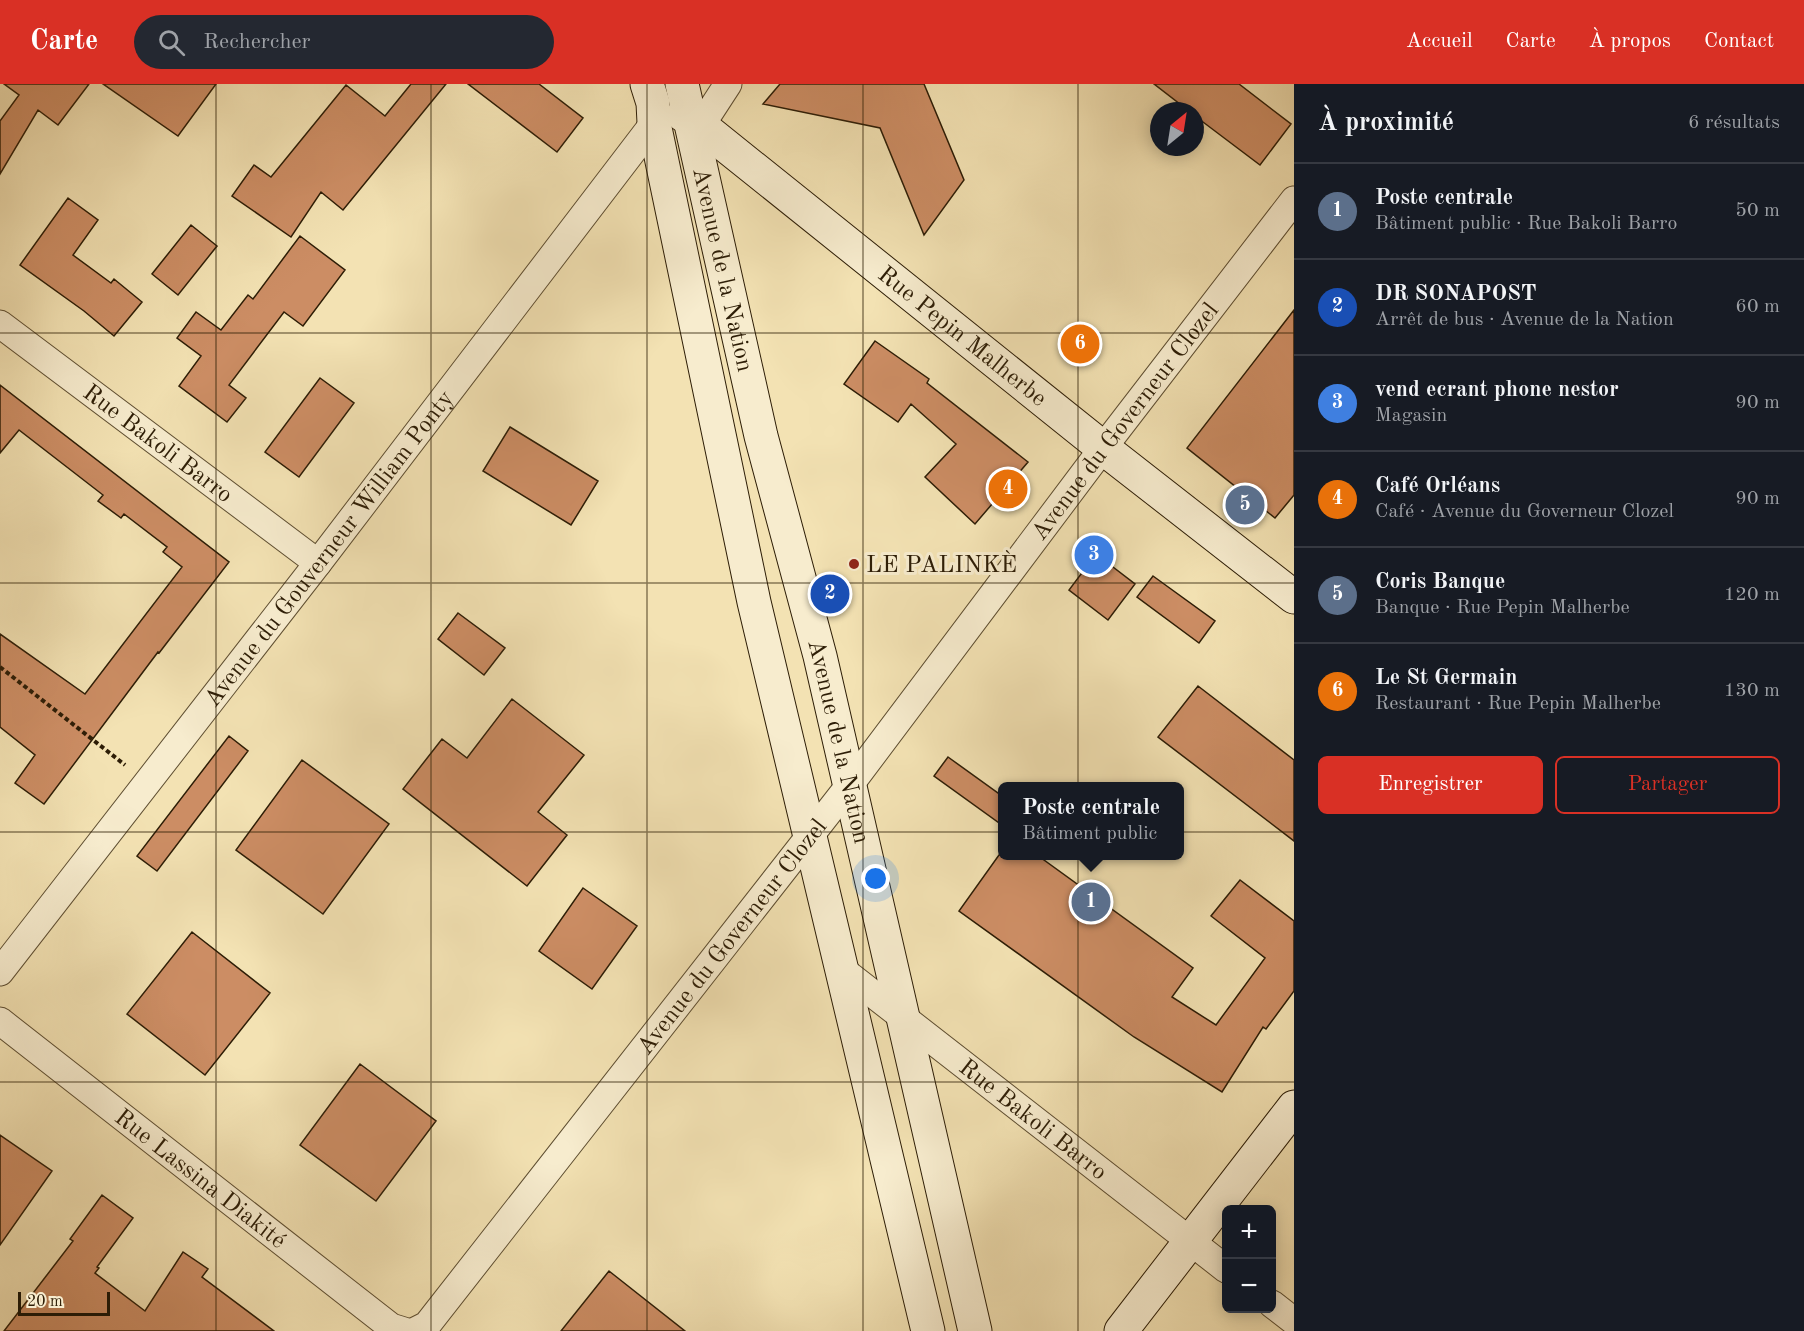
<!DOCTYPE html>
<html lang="fr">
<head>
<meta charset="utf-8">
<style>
	:root { --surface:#171b24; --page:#242831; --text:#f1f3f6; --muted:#9ea1a6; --line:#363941; --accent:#d93025 }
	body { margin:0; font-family:"Old Standard TT",serif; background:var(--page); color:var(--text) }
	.controls { position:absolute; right:18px; bottom:18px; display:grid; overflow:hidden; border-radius:9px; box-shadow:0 3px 15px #0003 }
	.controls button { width:54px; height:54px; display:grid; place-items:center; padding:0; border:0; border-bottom:2px solid var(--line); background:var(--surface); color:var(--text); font:30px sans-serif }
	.compass { position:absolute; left:1150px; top:18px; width:54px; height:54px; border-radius:50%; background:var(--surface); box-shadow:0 3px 15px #0003; rotate:30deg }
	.scale { position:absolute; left:18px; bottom:15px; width:92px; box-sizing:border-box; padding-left:6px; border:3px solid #2d1d06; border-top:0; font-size:16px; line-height:21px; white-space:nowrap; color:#2d1d06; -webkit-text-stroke:4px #f7ecce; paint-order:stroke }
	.you { position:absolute; left:876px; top:795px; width:21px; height:21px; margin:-15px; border:4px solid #fff; border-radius:50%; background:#1a73e8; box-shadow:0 0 0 9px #1a73e833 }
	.badge { display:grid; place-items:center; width:39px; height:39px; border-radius:50%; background:var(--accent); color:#fff; font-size:20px; font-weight:700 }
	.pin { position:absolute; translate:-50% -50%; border:3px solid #fff; box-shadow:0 2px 6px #0006 }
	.popup { position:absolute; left:998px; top:698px; width:186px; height:78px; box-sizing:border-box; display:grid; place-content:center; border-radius:9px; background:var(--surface); filter:drop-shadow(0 2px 4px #0005); font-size:20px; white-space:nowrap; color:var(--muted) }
	.popup b { font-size:22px; color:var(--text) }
	.popup::after { content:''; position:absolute; left:50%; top:100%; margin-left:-12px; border:12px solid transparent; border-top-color:var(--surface) }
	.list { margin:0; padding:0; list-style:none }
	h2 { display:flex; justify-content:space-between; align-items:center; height:78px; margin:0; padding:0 24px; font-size:26px }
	h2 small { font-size:20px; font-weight:400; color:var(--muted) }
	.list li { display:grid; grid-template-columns:39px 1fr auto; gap:18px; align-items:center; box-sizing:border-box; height:96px; padding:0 24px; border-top:2px solid var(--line) }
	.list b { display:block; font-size:22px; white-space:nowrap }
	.list p { margin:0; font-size:20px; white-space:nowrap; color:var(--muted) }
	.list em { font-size:20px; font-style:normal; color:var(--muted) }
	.actions { display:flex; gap:12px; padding:18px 24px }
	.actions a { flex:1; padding:14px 0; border:2px solid var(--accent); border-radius:9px; text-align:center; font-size:21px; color:var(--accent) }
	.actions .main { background:var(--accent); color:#fff }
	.icon { flex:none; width:33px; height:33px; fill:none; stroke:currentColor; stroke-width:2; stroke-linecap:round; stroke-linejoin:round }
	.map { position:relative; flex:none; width:1294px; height:1247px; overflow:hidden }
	header { display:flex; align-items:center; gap:36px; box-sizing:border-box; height:84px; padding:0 30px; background:var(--accent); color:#fff }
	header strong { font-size:28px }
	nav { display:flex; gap:33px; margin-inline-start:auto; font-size:21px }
	.search { width:420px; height:54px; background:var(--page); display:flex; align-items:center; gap:15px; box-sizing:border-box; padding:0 21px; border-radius:33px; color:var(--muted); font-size:22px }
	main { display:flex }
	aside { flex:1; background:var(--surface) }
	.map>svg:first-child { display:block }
	.building { fill:#cc8d64; stroke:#2d1d06; stroke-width:1.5 }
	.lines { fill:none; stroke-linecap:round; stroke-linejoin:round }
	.street-casing { stroke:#5e4e31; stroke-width:29 }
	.secondary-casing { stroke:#2d1d06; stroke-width:35 }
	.path { stroke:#2d1d06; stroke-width:4; stroke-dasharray:4.5 3; stroke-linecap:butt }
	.street { stroke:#f7ecce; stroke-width:27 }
	.secondary { stroke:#f7ecce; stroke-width:33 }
	.grid { fill:none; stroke:#2d1d06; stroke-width:1.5; stroke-opacity:0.55 }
	.poi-dot { fill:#8f2418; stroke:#f7ecce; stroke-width:2 }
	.labels { text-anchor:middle; stroke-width:6; stroke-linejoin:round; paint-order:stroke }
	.street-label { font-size:24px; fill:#2d1d06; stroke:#f7ecce }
	.poi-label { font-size:24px; fill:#2d1d06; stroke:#f7ecce; text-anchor:start }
</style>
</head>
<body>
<header>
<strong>Carte</strong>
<div class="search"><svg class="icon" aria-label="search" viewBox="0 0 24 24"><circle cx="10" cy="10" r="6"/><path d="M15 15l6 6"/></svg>Rechercher</div>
<nav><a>Accueil</a><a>Carte</a><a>À propos</a><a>Contact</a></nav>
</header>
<main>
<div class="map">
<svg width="1294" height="1247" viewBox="0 0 1294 1247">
	<rect width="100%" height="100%" fill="#f3e2b3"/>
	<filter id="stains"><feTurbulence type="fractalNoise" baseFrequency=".00333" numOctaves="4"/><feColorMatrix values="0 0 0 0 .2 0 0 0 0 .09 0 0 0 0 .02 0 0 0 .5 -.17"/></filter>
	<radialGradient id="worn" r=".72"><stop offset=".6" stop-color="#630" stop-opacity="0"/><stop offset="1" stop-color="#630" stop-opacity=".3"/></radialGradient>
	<!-- building -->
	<path class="building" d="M4,0h85l-31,41 -20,-15 -38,64v-53l19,-26z
		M103,0h113l-38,52z
		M411,0h35l-103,126 -22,-18 -30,45 -59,-41 22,-31 17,12 75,-92 39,31z
		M468,0h71l44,34 -26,34z
		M780,0h144l40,96 -40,55 -44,-107 -117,-24z
		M1154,0h85l52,40 -31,41 -65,-49v-5h-6z
		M68,114l30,22 -25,35 38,28 3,-4 28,23 -28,34 -30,-25 -64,-46z
		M191,141l26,21 -39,49 -26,-21z
		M300,152l45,34 -42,56 -19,-14 -55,73 17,13 -19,24 -48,-36 22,-30 -24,-18 19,-26 25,18 27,-35 5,4z
		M1294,226v185l-19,23 -88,-70z
		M875,257l54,38 -2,4 101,79 -53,62 -50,-47 31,-33 -45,-40 -13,18 -54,-38z
		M320,294l34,25 -55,74 -34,-25z
		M0,301l229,177 -70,91 -1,-1 -114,152 -29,-21 20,-28 -35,-28v-93l85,60 97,-127 -19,-15 4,-5 -43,-33 -3,4 -23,-17 5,-6 -84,-65 -19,23z
		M510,343l88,54 -27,44 -88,-54z
		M1096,470l39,30 -27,36 -39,-30z
		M1153,492l62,45 -16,22 -62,-46z
		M458,529l47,35 -21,27 -46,-36z
		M1198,602l96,74v81l-136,-104z
		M512,615l72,56 -46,57 29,23 -40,51 -124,-97 39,-50 25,19z
		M229,652l19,15 -91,120 -20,-15z
		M948,673l54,39v29l-68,-49z
		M302,676l87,64 -66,90 -87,-64z
		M999,771h38l156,113 -21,29 44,28 49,-67 -54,-42 29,-36 54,41v70l-28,38 -3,-2 -41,65 -88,-55 -175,-126z
		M583,804l54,38 -45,63 -53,-38z
		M192,848l78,61 -65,82 -78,-61z
		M360,980l76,57 -60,80 -76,-56z
		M0,1051l52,36 -52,74z
		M102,1111l31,23 -36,49 2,1 -4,5 50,38 38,-59 25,17 -6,8 72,54h-270l69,-90 -3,-2z
		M609,1187l76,60h-124z"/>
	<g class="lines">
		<defs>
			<g id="street">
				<path d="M700,43l28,-43"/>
				<path id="s1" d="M0,240l318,239"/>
				<path id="s2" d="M841,885l385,300"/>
				<path id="s3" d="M0,888l318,-409 336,-440"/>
				<path id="s4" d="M0,937l391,306 13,4"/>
				<path d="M1272,1220l22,17"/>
				<path id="s5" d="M415,1247l12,-6 422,-539 254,-338 191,-248"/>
			</g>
			<g id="secondary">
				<path d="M647,0l6,19 1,20 100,479 174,729"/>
				<path id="s6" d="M682,0l79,352 59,220 155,675"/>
				<path id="s7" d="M683,31l7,2 413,331 191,149"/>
				<path d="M1121,1247l173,-224"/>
			</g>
		</defs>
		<!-- street casing -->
		<use href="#street" class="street-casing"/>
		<!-- secondary casing -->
		<use href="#secondary" class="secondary-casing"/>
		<!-- path -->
		<path class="path" d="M0,583l125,98"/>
		<!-- street -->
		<use href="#street" class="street"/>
		<!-- secondary -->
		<use href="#secondary" class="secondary"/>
	</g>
	<!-- grid -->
	<path class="grid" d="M216,0v1247M431,0v1247M647,0v1247M863,0v1247M1078,0v1247M0,249h1294M0,499h1294M0,748h1294M0,998h1294"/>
	<!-- markers -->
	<circle class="poi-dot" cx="854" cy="480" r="6"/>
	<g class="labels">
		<!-- street labels -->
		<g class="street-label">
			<text dy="8" stroke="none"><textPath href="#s6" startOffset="190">Avenue de la Nation</textPath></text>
			<text dy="8" stroke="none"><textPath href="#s7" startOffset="357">Rue Pepin Malherbe</textPath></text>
			<text dy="8" stroke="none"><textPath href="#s5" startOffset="1155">Avenue du Governeur Clozel</textPath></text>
			<text dy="8" stroke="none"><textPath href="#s1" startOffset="198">Rue Bakoli Barro</textPath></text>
			<text dy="8" stroke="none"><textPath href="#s3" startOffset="536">Avenue du Gouverneur William Ponty</textPath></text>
			<text dy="8" stroke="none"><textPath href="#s6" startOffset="676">Avenue de la Nation</textPath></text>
			<text dy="8" stroke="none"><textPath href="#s5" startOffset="507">Avenue du Governeur Clozel</textPath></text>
			<text dy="8" stroke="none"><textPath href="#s2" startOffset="244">Rue Bakoli Barro</textPath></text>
			<text dy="8" stroke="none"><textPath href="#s4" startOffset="255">Rue Lassina Diakité</textPath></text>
		</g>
		<!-- poi labels -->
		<g class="poi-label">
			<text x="866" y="488">LE PALINKÈ</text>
		</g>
	</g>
	<rect width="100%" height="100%" filter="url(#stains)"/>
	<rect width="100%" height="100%" fill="url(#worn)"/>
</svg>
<div class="controls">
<button>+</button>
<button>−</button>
</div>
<svg class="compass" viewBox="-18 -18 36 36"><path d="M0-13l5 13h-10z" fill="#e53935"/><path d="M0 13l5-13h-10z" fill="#9ea1a6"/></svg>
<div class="scale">20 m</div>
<div class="you"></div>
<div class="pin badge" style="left:1091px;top:818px;background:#5c6f8a">1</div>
<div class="popup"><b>Poste centrale</b>Bâtiment public</div>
<div class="pin badge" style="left:830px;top:510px;background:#1a4fb4">2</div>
<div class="pin badge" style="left:1094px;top:471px;background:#3f7fe0">3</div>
<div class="pin badge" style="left:1008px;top:405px;background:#e8710a">4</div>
<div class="pin badge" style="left:1245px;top:421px;background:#5c6f8a">5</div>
<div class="pin badge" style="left:1080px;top:260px;background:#e8710a">6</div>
</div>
<aside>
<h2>À proximité<small>6 résultats</small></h2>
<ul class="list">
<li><span class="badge" style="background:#5c6f8a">1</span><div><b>Poste centrale</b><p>Bâtiment public · Rue Bakoli Barro</p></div><em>50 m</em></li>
<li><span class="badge" style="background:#1a4fb4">2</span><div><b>DR SONAPOST</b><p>Arrêt de bus · Avenue de la Nation</p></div><em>60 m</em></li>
<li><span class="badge" style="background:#3f7fe0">3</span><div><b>vend ecrant phone nestor</b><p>Magasin</p></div><em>90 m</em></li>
<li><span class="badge" style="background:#e8710a">4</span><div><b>Café Orléans</b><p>Café · Avenue du Governeur Clozel</p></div><em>90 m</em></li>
<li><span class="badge" style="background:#5c6f8a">5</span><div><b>Coris Banque</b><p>Banque · Rue Pepin Malherbe</p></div><em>120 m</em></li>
<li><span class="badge" style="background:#e8710a">6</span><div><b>Le St Germain</b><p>Restaurant · Rue Pepin Malherbe</p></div><em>130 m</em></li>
</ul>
<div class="actions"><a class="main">Enregistrer</a><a>Partager</a></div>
</aside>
</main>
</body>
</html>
